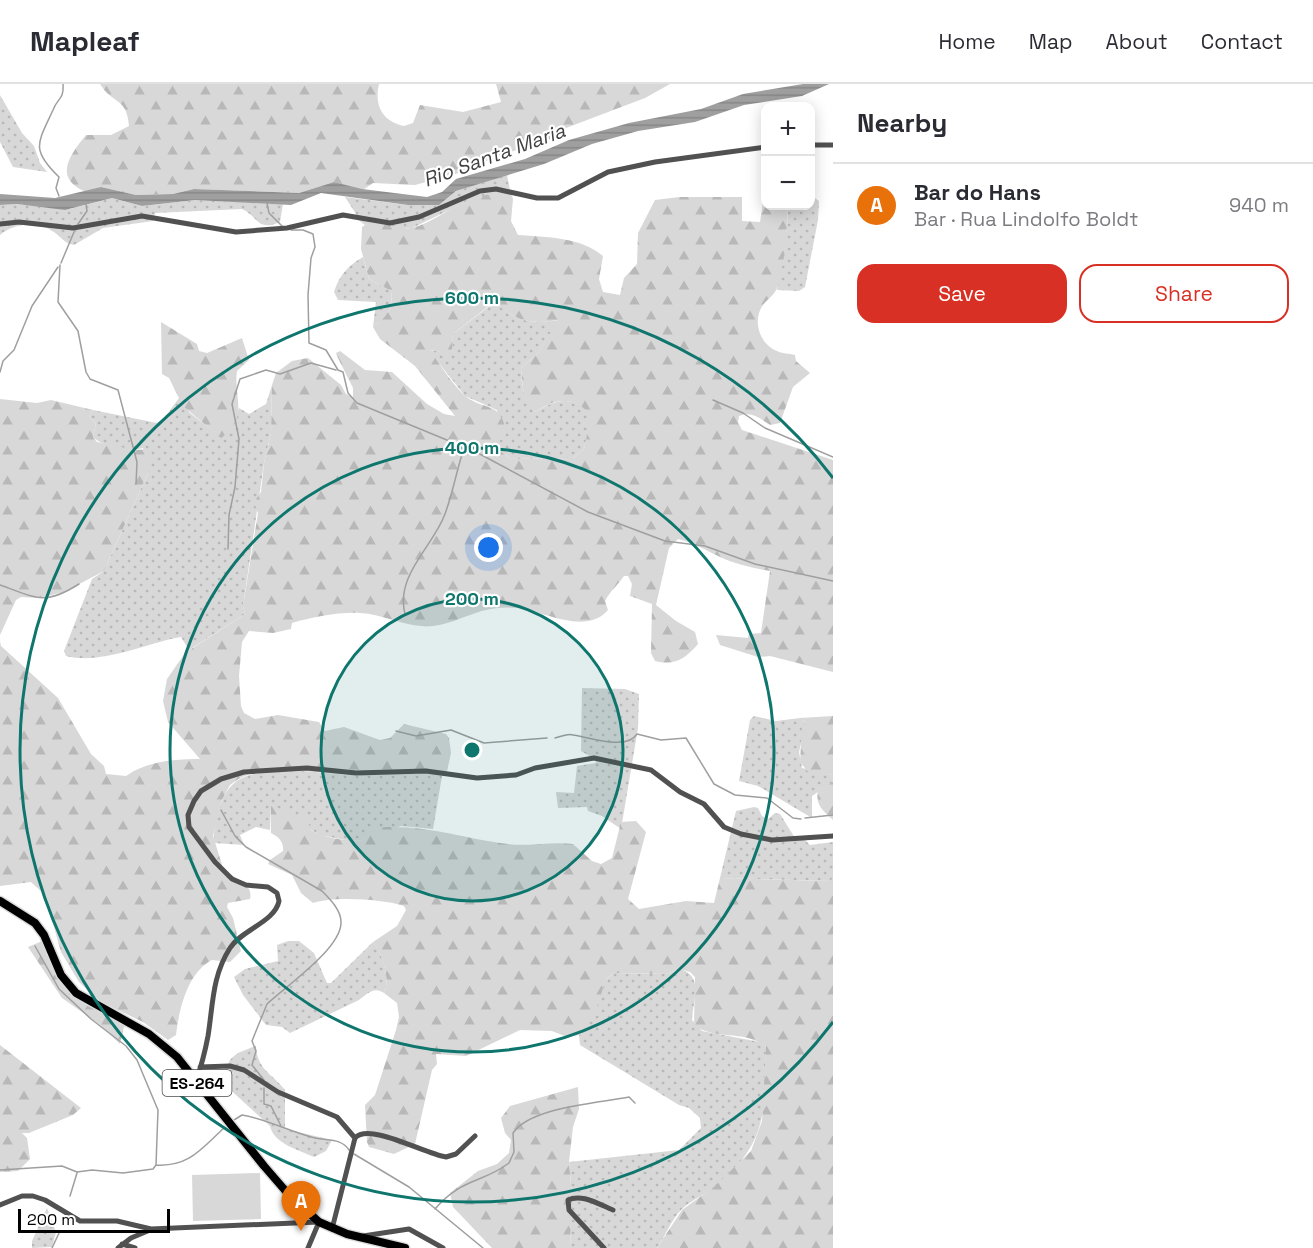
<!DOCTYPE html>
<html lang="en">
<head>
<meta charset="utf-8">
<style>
	:root { --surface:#fff; --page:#f2f2f3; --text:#2b2b33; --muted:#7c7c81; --line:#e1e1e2; --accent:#d93025 }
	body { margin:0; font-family:"Space Grotesk",sans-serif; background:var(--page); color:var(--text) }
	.controls { position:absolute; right:18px; top:18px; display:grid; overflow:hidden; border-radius:12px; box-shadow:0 3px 15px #0003 }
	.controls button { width:54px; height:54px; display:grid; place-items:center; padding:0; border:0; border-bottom:2px solid var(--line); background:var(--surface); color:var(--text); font:30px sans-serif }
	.scale { position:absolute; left:18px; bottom:15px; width:152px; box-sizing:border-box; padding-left:6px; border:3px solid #000; border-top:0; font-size:16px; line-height:21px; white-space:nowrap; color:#000; -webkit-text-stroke:4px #fff; paint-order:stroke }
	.you { position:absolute; left:489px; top:464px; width:21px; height:21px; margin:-15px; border:4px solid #fff; border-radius:50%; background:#1a73e8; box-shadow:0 0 0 9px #1a73e833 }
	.badge { display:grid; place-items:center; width:39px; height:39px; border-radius:50%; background:var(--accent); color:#fff; font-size:20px; font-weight:700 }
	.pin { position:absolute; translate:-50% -50px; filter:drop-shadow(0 2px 3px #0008) }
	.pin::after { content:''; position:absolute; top:32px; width:21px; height:18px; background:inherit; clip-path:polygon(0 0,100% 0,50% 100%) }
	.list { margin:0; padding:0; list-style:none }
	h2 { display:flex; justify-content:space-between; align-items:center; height:78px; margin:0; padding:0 24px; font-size:26px }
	h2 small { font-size:20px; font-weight:400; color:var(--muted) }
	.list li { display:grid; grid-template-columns:39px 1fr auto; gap:18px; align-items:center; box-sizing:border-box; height:84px; padding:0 24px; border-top:2px solid var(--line) }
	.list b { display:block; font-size:22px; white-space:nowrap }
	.list p { margin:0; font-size:20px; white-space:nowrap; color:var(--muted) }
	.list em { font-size:20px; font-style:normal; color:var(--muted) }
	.actions { display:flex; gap:12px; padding:18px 24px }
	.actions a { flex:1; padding:14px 0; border:2px solid var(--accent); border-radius:18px; text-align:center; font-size:21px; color:var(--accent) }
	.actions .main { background:var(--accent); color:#fff }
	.map { position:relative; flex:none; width:833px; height:1164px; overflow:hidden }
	header { display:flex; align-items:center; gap:36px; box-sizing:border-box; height:84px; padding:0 30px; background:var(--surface); border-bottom:2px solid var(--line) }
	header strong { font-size:28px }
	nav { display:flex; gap:33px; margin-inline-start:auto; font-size:21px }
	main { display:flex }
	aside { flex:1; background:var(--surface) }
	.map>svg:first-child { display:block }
	.grass { fill:url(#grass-dots) }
	.forest { fill:url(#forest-firs); fill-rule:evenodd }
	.garden { fill:#d8d8d8 }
	.water { fill:url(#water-rules) }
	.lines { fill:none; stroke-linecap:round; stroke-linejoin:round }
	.stream { stroke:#9f9f9f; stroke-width:1.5 }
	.primary-casing { stroke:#dbdbdb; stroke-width:11 }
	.street { stroke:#515151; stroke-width:5 }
	.primary { stroke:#000; stroke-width:8 }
	.ring { fill:none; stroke:#0f766e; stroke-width:3 }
	.labels { text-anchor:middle; stroke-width:4.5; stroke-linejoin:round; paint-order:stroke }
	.shield { fill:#fff; stroke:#4c4c4c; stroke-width:1.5 }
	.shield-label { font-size:16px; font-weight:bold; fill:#000 }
	.water-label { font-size:20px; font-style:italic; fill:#404040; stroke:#fff }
	.centre { fill:#0f766e; stroke:#fff; stroke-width:3 }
	.ring-label { font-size:18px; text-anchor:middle; font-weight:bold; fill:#0f766e; stroke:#fff; stroke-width:4.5; stroke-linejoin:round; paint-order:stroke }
</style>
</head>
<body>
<header>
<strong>Mapleaf</strong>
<nav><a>Home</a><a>Map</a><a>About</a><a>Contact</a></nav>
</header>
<main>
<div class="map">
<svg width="833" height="1164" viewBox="0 0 833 1164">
	<defs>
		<pattern id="grass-dots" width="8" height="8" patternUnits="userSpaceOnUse" patternTransform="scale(1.5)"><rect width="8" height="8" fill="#d8d8d8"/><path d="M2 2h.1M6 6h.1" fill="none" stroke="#b8b8b8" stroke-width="1.8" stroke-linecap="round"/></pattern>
		<pattern id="forest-firs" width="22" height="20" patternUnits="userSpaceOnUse" patternTransform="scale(1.5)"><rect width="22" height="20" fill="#d8d8d8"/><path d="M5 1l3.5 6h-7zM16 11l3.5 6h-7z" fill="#b8b8b8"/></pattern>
		<pattern id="water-rules" width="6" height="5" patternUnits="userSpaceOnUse" patternTransform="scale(1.5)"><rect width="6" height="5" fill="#9f9f9f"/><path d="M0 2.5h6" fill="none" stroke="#878787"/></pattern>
	</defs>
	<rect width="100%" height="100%" fill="#fff"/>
	<!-- grass -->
	<path class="grass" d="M0,11l22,38 12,13 6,17 7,9 -34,-5 -13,-25z
		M507,91l3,15 -40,10 -58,28h-18l-16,-5 -13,2 -12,-9 3,-2 -11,-17 63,8h31l17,-14z
		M811,111l8,6 -1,19 -13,67 -6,4 -22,-1 10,-63 1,-21h22z
		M112,114l30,8 53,-6 88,4 -3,18c-23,10 -21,-5 -38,-13l-87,4 -2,8 -50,7 -29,17c-9,-1 -13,-8 -20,-13 -16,-11 -39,-10 -54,3v-30l17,-1 53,5z
		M363,173l6,22 22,12c3,18 -4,25 -18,36l3,-25 -38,-2 -4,-8c6,-18 14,-26 29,-35z
		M496,217c17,20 37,24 63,19l-21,33 -17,15c0,17 3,31 14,44 21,-13 39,-17 57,3l-8,34 -11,9 -62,1 -11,-8 -3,-41 -32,-14 -35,-44 -1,-2 23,3 1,-19z
		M272,301l-1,48 -7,30 -21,143 2,8 -56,36 -8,-13c-35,6 -79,28 -115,19l-2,-5 28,-72 12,-8 44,-98 -5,-25c-13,4 -40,-1 -50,-11l3,-14 -7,-7 4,-6 64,13 8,-6 14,-19 11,15 31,24 11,-11 7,-18 10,6 17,-10z
		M582,604l43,1 14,5 -1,34 -17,101 -19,-13 -14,-5 -1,-4 -29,1 -2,-16 18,1 3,-27 19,-3 -1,-4 -14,-8z
		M754,632l22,5 24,-3 6,5 -7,29 3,16 31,7v7l-21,14v22l-54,-32 -19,-5 11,-61z
		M302,687l61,5h79l-9,53 -32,-3 -38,14 -13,1 -30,-6 -49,-29 -1,24 -14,-3 -16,8 4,10 -30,-2c-1,-10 2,-22 5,-32 11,-45 45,-38 83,-40z
		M754,723l4,1 4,8 6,3 7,-6 5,1 15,24 10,2 5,5 23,-3v36l-2,3 -111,-3 16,-67z
		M288,857h11l15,12 13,30h4l42,-41c9,10 18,38 11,51 -10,-7 -17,1 -25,7l-69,33 -8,-6 -16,-2 -23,-30 -9,-18 11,-8 33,-8 -1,-16z
		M680,885c24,7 13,30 12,51l10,11 58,11 6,5c-1,63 2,95 -49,138 -11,9 -24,14 -35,24 -11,11 -16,26 -25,39h-87l2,-51 -3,-35 110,-12 22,-22 -1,-10 -11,-10 -10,-3 -99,-60 -1,-10 5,-3 21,-52 10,-7 51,1z
		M256,962c1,24 17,28 29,44v39l47,11 -6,11 -12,6c-15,-7 -40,-13 -44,-31l-45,-41c1,-27 5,-30 31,-39z
		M47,1124l9,24 -4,15 -20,1v-7z"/>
	<!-- forest -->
	<path class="forest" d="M100,0h279c-5,21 3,37 25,42l9,-3 7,-18 43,7 38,-10 -5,-18h174l-25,14 -79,30 -16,11 -49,16 -42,18 -44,12 -42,-2 -10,7 -29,-8 -35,11 -105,-4 -21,5 -37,1 -35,-8 -15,5c-33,-14 -17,-36 0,-57h25l18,-9c-2,-29 -16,-21 -29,-42z
		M510,106l3,9 -2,22 7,14c28,2 63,2 85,21l-4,23 4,13 17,3 4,-17 13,-14 1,-31 17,-33 24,-3h63v24l18,1 4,-26 2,10h22c-1,23 -3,59 -11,82 -2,6 -10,12 -14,17 -11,15 -4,39 14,46 5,3 12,2 18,4l1,6 14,12 -17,14 -13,36 -10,2c-11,-7 -18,-14 -31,-9l-1,6 4,8 91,30v212l-63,-16 -12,1 -38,-12 -4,-10 32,3 1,-4 12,-1 9,-62c-17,-3 -36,-7 -52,-15 -14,-7 -25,-13 -40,-17l-9,9 -13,57 20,16 19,11 3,12c-13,15 -23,22 -43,17l-4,-8 1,-49 -22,-8 2,-12 -4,-8h-4c-6,9 -14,15 -19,25l3,9c-22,26 -64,1 -91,-2 -37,-4 -54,14 -84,18 -23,3 -49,-12 -73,-13 -22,-1 -46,4 -68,10l-1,6 -18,4 -24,-2 -7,11 -3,34 2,30 3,7 11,6 23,-4 41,7 6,9 19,-4 36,13 10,-2 14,-14 42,10 3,4 2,15 -5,23h-83l-61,-5 -52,3 -10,4 -10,7 -8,15 -9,36 11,35c10,6 30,13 26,28l-22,4 -1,4 6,11 8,33 -11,11 -18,-2c-25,13 -33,50 -36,75l-8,5 -25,-18 -42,-20 -22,-20 -18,-30 -16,-57 -14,-13 -31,4v-245l1,5 57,52 33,56 13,12 2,8 20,2c21,-15 49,-17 74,-17l-32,-37 -5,-21 4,-22 18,-26 60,-39 -2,-8 15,-93 -4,-11 7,-10 3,-29 7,-30 1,-48 4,-12 16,-12 16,-3 33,27 5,9 7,3v-9l-16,-32 -1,-3 4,-2 25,19 27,2 35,32 17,10 11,2 -40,-50 -35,-27 -7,-12c14,-11 21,-18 18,-36l-22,-12 -8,-30 1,-22c14,-11 32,3 49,1 20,-4 39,-21 58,-28 13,-5 28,-7 41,-10zM495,217c18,20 38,24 63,19l-20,33 -17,15c1,16 2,33 14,44 21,-14 39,-16 56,3l-7,34 -11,9 -62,1 -11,-8v-11l6,-8c-5,-33 -24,-20 -43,-38 -12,-12 -22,-28 -32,-42l-1,-2 22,4 1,-20z
		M161,238l36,22 2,7 8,2 35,-15 7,22 -12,11c-4,26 13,47 -16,67l-38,-32 -14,-28 -7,-4z
		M0,315l37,4 14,-3 42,10 -4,6 7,7 -3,14 4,5 38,8 14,-1 2,11 -3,13 -44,98 -40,21 -25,6 -18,-1 -5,3 -16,35z
		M833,632v59l-25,-3 -8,-10 2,-34 3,-6 -5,-4z
		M833,698v38c-10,-9 -18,-15 -15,-29z
		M271,722l36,13 4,11c16,9 34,11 52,10l9,-12c53,-5 86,10 136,16 22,3 43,-3 65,0l19,17 9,3 11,-6 9,-36 15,-1 10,11 -18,67 11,10 47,-8 28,2 6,-25 110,3 3,-3v370h-176l25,-38 33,-24 36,-35 11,-30 4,-74c-21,-18 -51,-6 -72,-22l1,-48 -5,-5 -10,-3 -14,5 -51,-1 -9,6 -11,34 -11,19 -5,3 -12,2 -15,-6 -32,-1 -54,26 -30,-2 1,10 -5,6 -17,74 -21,10 -25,-7 -2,-5 -2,-37 10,-10 21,-65 3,-13 -2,-14 -13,-10c7,-13 -2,-40 -11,-51l24,-16 9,-16 -2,-4c-21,-7 -70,-10 -91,-3l-12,-10 -9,-18 -24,-11 2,-4 13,-9c1,-9 -4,-14 -12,-18z
		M47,855l26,48 52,35 -5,22 -21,-20 -37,-26 -34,-51z
		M0,961l81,63 -8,7 -44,18h-7l5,5 3,21 -12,12 -18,1z
		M578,1003l1,22 -6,18 -4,35 3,35 -2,51h-78l-39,-41 -3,-14 28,-22 19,-7 12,-11 2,-13 -6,-7 -4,-15 9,-12z"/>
	<!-- garden -->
	<path class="garden" d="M260,1089l1,46 -68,2 -1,-46z"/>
	<!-- water -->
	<path class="water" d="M803,0h26l-27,12 -58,9 -49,17 -57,9 -46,13 -48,20 -88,27 -17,14h-31l-87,-12 -30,12 -96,-5 -53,6 -30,-8 -47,12 -48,-6 -17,1v-11l55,4 46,-11 35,8 37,-1 21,-5 105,4 35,-11 28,7 65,8 15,-5 14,-13 69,-20 44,-19 60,-17 72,-14 42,-15z"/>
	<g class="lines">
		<!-- stream -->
		<path class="stream" d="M59,112l-3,-8 3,-11c-29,-28 -21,-34 -6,-67 5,-13 11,-10 10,-26
			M267,119l2,10 13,13
			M78,140l9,-13 -1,-7
			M291,146h12l10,4 2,13 -4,11 -3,37 1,48 17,7 12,20 5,2 5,21 9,10 119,49 112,60 77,29 40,5 50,18 78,17
			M61,179l13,-31
			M60,181l-2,37 20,29 8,41 4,7 28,11 19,72 -1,22
			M0,288l3,-11 11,-11 18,-44 26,-39
			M713,316l30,13 22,15 68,29
			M228,465l1,-34 6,-28 4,-48 -7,-35 8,-25 26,-9 14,4 31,-11 25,7
			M0,501c37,13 44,21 79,-1
			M405,530c-10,-39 28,-67 40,-100 8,-22 12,-45 19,-66
			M396,647l20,5 35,-6 33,13 63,-5
			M555,654c6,-1 12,-5 18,-3 15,2 54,16 64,-1l24,6 25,-2 28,46 21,11 32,3 26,20 8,1
			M221,726l14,26 11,11 76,44c8,8 19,19 19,31 1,26 -56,65 -74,82l-15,37 4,10 -4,14 12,15
			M805,734l28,-3
			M35,862l24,43 32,30 35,27 11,14 21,50 -2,55
			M264,1004v16l7,2 10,20
			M234,1036l8,-5c25,4 48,17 73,23 13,3 26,0 34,12
			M354,1070l55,33 74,61
			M0,1086l62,-4 15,6 15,-2 31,3 30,-4 3,-4c33,2 45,-16 68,-37
			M70,1112l7,-23
			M435,1125c26,-31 48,-26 74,-46l5,-11 -1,-19c17,-26 86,-30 116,-36l6,6
			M52,1164l8,-17"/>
		<defs>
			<path id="primary" d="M0,817l35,22 9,12 17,40 15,18 73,41 28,23 87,109 26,30 29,26 28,12 58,14"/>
		</defs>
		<!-- primary casing -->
		<use href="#primary" class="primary-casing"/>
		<!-- street -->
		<path class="street" d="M810,61h23
			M0,140l19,-2 54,6 69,-12 94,16 51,-4 56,-13 47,8 29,-6 61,-26 16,-2 41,9h21l50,-26 47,-10 111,-15
			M200,983l30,-1 14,4 34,22 59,25 18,21
			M196,997c5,-14 9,-29 12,-45 5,-31 4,-60 22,-88 11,-18 45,-26 49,-47l-2,-8 -9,-6 -22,-2 -14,-6 -17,-17 -26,-35 -1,-12 6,-14 7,-10 20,-12 23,-7 63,-4 49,5 70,-2 51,7 39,-3 19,-7 59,-10 57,12 29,22 24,12 20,23 17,7 31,6 61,-4
			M0,1121l22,-9h11l12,4 35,21h37l34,8 167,-7
			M332,1145l23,-91c14,-16 70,16 91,19l10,-3 19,-18
			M363,1152l46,-7 34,19
			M122,1160l13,4
			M118,1164l13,-10 19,-8
			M308,1164l11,-26
			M604,1164l-35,-38 -1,-10c14,-7 32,5 45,10"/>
		<!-- primary -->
		<use href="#primary" class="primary"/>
	</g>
	<!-- distance rings -->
	<circle cx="472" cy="666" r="151" fill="#0f766e" fill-opacity=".12"/>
	<g class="ring">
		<circle cx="472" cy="666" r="151"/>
		<circle cx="472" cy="666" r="302"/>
		<path d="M833 938A452 452 0 1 1 833 394"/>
	</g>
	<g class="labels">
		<!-- shield labels -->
		<rect class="shield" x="162.5" y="986" width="69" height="26" rx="4.5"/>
		<g class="shield-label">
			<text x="197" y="1005">ES-264</text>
		</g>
		<!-- water labels -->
		<g class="water-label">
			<text transform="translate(494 71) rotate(-20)" y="7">Rio Santa Maria</text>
		</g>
	</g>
	<circle cx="472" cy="666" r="9" class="centre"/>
	<g class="ring-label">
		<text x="472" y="220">600 m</text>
		<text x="472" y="370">400 m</text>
		<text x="472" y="521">200 m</text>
	</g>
</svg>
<div class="controls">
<button>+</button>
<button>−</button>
</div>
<div class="scale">200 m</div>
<div class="you"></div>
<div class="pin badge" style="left:301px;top:1147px;background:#e8710a">A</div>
</div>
<aside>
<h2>Nearby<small></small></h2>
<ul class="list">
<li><span class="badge" style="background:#e8710a">A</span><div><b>Bar do Hans</b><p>Bar · Rua Lindolfo Boldt</p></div><em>940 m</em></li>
</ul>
<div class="actions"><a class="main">Save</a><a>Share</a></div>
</aside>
</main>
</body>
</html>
